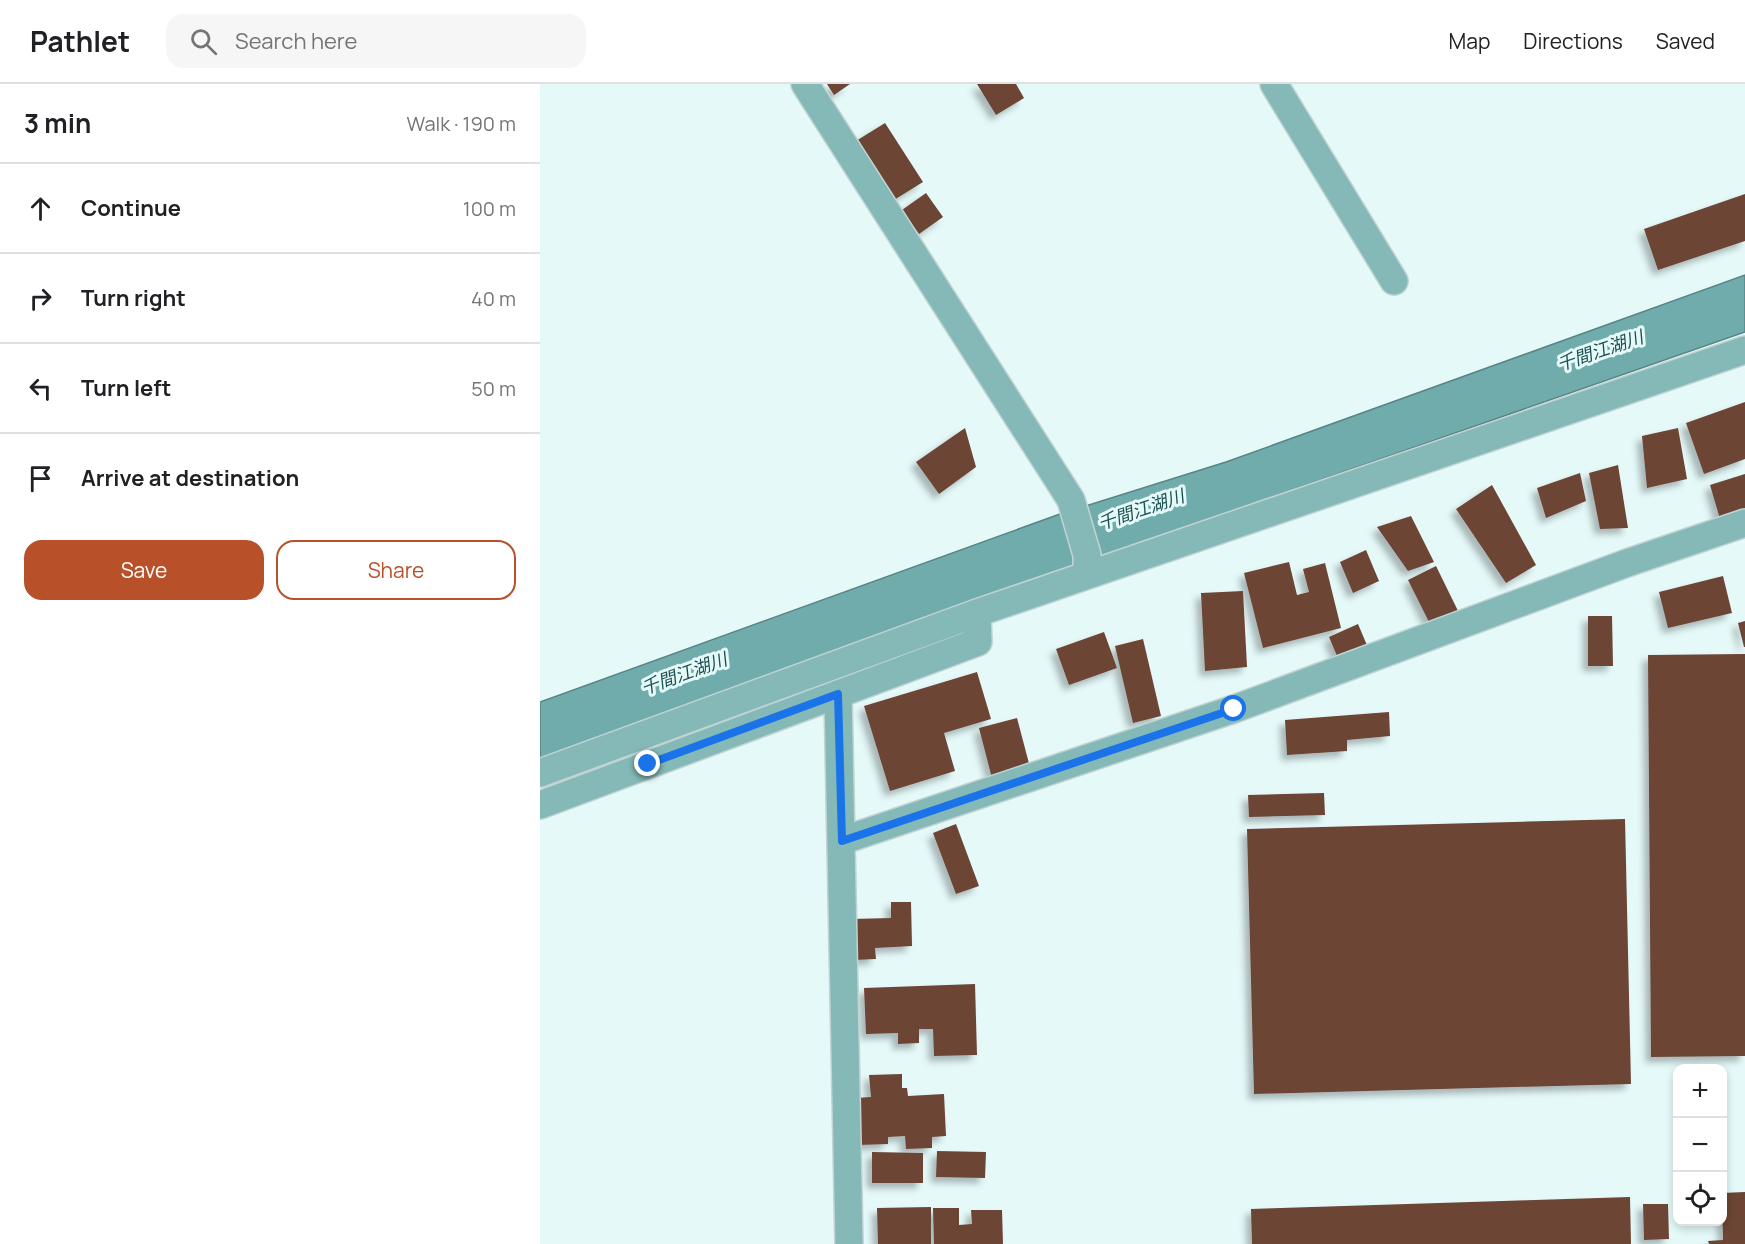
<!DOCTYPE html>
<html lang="en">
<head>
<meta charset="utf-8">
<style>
	:root { --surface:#fff; --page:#f6f6f6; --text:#202124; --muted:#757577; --line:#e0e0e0; --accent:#b8512a }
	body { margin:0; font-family:Manrope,"Noto Sans JP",sans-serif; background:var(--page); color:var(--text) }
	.controls { position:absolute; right:18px; bottom:18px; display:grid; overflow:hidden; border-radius:12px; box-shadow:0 3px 9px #0003 }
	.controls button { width:54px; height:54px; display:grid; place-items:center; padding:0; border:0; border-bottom:2px solid var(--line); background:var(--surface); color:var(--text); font:30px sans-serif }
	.stop { position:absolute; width:18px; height:18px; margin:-14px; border:4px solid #1a73e8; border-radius:50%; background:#fff }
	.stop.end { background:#1a73e8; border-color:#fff; box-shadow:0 2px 6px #0008 }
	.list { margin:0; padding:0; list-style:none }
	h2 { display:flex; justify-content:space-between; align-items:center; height:78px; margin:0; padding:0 24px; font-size:26px }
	h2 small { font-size:20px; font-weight:400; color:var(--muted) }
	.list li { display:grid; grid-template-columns:39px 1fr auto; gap:18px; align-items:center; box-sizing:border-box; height:90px; padding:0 24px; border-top:2px solid var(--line) }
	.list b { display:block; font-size:22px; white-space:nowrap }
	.list em { font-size:20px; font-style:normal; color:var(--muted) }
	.actions { display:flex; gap:12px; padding:18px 24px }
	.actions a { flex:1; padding:14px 0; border:2px solid var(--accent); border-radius:18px; text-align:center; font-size:21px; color:var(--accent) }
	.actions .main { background:var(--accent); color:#fff }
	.icon { flex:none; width:33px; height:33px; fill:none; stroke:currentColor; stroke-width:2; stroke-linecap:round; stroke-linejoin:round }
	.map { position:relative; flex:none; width:1205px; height:1160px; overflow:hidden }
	header { display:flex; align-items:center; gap:36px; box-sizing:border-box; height:84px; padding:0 30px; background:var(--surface); border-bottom:2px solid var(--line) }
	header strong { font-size:28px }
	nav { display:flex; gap:33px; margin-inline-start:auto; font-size:21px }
	.search { width:420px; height:54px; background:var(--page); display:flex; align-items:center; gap:15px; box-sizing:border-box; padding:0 21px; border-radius:18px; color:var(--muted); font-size:22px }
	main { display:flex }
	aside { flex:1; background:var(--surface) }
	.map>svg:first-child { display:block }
	.water { fill:#71acac; stroke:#588484; stroke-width:1.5 }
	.building { fill:#6c4436; filter:url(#shadow) }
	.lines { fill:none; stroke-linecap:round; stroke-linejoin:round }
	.minor-casing { stroke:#c1d3d3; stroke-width:30 }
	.minor { stroke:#85b9b8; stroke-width:27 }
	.route { stroke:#1a73e8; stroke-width:8 }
	.labels { text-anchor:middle; stroke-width:6; stroke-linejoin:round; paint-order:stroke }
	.water-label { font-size:18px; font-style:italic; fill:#1c5050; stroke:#e5f9f9 }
</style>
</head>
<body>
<header>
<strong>Pathlet</strong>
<div class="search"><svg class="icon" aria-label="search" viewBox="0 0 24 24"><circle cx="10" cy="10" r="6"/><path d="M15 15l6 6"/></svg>Search here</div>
<nav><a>Map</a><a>Directions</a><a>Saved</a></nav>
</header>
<main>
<aside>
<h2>3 min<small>Walk · 190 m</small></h2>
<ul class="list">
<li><svg class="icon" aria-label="ahead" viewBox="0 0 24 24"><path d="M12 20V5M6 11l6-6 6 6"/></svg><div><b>Continue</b></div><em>100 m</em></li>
<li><svg class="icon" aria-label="right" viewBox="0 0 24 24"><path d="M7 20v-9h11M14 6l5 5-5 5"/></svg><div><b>Turn right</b></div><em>40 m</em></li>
<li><svg class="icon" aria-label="left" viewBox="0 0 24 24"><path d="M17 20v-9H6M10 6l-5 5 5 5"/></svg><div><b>Turn left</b></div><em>50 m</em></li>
<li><svg class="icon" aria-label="arrive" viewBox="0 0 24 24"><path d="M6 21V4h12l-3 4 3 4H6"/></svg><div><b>Arrive at destination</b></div></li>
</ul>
<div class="actions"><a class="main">Save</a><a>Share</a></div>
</aside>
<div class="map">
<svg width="1205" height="1160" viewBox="0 0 1205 1160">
	<defs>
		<filter id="shadow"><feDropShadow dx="-5.5" dy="5.5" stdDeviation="3" flood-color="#0004"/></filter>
	</defs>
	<rect width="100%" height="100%" fill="#e5f9f9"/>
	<!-- water -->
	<path class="water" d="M1205,191v57l-671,234 -534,195v-59l520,-188 166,-52z"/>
	<!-- building -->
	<path class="building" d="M287,0h23l-16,11z
		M437,0h39l8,14 -28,17z
		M345,39l38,59 -29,18 -38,-59z
		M386,109l17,24 -24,17 -17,-24z
		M1205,110v47l-87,29 -14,-41z
		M1205,318v57l-41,15 -18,-51z
		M425,344l11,39 -37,27 -23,-32z
		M1138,344l9,51 -40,9 -5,-52z
		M1078,381l10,63 -28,1 -11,-56z
		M1040,389l6,28 -40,17 -9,-30z
		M1205,390v37l-25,8 -10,-34z
		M952,401l44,80 -30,18 -50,-74z
		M871,432l23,46 -26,9 -31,-44z
		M826,466l13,31 -26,12 -13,-31z
		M749,478l8,33 12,-3 -6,-23 22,-6 16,65 -78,20 -19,-75z
		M896,482l25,51 -29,11 -24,-48z
		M1183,492l9,37 -64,15 -9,-36z
		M703,507l4,76 -42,4 -4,-78z
		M1048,532h24l1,50h-25z
		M1205,537v26h-1l-6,-24z
		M818,540l11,26 -29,13 -11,-26z
		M564,548l13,36 -48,17 -13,-36z
		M603,555l18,77 -28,7 -18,-77z
		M1205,570v402l-94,1 -3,-402z
		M437,588l14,47 -47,14 11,38 -65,20 -26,-85z
		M849,628l1,24 -43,4v11l-60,4 -2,-35z
		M477,634l14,53 -38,11 -14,-54z
		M784,709l1,22 -76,2 -1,-22z
		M1085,735l6,265 -377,10 -7,-265z
		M416,740l23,62 -23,8 -23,-61z
		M351,818h20l1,44 -37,2 1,11 -23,1 -2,-41 40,-1z
		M435,900l2,71 -43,1 -1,-27h-14v14l-21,1v-11l-32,1 -2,-46z
		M362,990v14h5l1,8 36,-2 2,42 -14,1v11l-26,1 -1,-13 -17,1v7l-30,1 -2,-47 15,-1 -2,-22z
		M397,1067l49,1 -1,26 -49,-1z
		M332,1068l51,1v30h-51z
		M1205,1108v52h-36l-1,-3 15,-1 -1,-47z
		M1090,1113l1,47h-379l-1,-35z
		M1103,1120h25l1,35 -25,1z
		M391,1123v37h-53l-1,-36z
		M393,1124h26v17l13,-1 -1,-14h31l1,34h-69z"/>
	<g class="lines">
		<defs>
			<path id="minor" d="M265,0l266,416 16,55v20
				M734,0l120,197
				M298,610l11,550
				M0,689l437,-160 768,-263
				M0,721l438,-163 -1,-29
				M301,757l393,-132 393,-146 118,-40"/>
		</defs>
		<!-- minor casing -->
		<use href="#minor" class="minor-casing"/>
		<!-- minor -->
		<use href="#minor" class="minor"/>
	</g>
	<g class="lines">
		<!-- route -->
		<path class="route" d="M108,680l190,-70 4,147 392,-132"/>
	</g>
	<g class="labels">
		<!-- water labels -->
		<g class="water-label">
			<text transform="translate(1060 267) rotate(-19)" y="6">千間江湖川</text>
			<text transform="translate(601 426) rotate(-19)" y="6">千間江湖川</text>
			<text transform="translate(144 590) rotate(-20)" y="6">千間江湖川</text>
		</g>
	</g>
</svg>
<div class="controls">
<button>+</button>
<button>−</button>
<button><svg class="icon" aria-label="locate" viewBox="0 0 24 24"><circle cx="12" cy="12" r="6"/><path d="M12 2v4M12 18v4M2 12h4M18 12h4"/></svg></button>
</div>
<div class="stop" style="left:694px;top:625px"></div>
<div class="stop end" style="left:108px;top:680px"></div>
</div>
</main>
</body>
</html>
